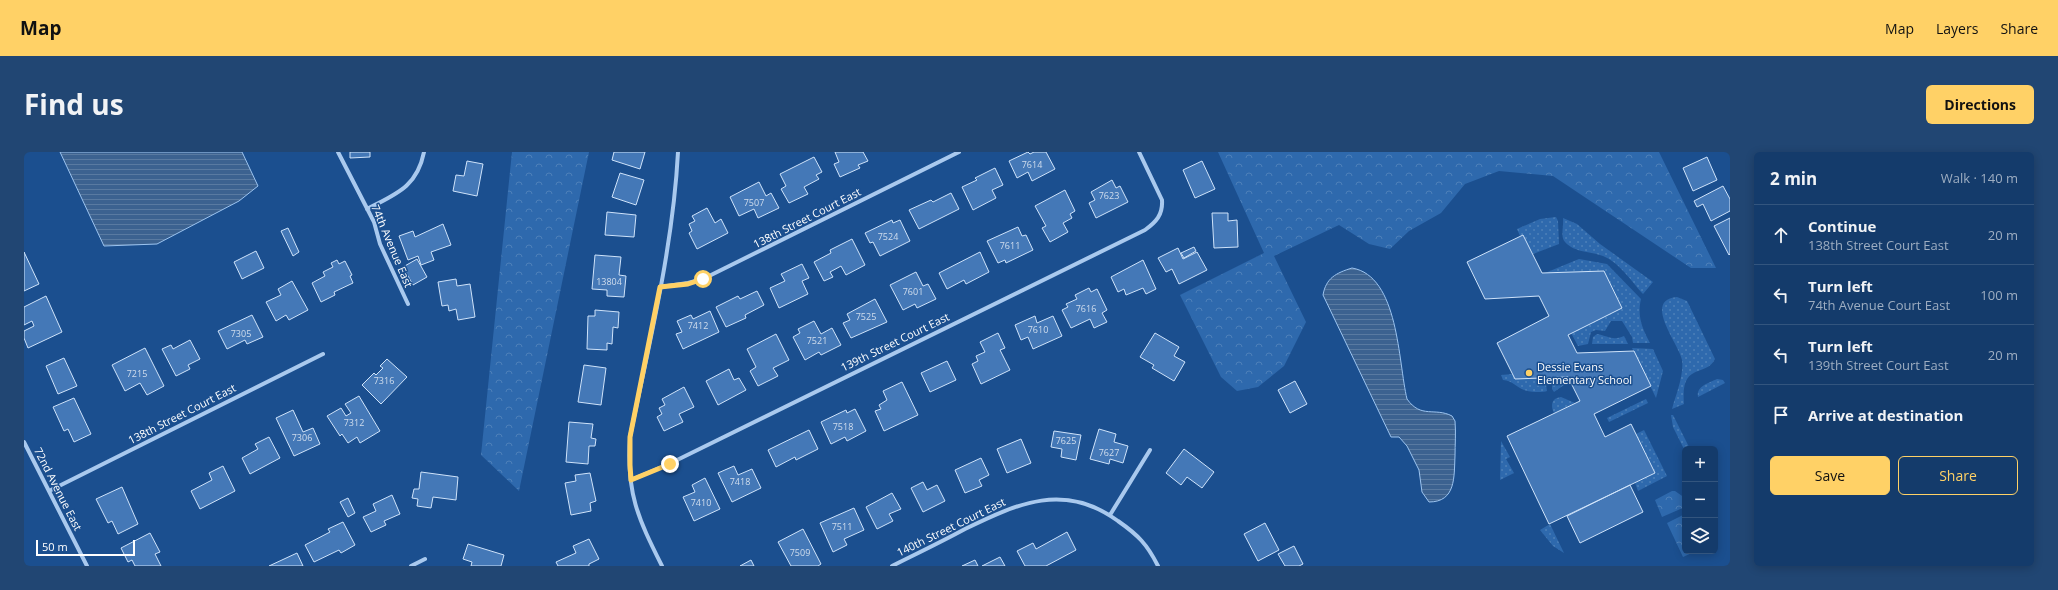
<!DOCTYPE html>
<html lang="en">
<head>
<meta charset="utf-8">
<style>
	:root { --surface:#143b6b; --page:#214673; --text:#f1f3f6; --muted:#9dadc1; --line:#33557e; --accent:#ffd166 }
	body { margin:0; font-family:"Open Sans",sans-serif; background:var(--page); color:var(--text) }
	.controls { position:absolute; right:12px; bottom:12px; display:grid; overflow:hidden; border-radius:6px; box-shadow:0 2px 10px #0003 }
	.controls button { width:36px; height:36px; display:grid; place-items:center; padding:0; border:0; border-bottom:1px solid var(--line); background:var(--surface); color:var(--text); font:20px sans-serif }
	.scale { position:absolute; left:12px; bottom:10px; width:99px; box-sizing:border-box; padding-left:4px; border:2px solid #fff; border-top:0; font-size:11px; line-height:14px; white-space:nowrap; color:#fff; -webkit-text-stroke:3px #1b4f8f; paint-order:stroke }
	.stop { position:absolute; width:12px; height:12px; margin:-9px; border:3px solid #ffd166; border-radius:50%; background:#fff }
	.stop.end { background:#ffd166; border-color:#fff; box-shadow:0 1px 4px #0008 }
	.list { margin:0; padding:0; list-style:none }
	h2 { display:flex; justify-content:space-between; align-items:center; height:52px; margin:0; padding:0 16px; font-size:17px }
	h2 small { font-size:13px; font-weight:400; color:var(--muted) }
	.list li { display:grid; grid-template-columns:26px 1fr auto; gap:12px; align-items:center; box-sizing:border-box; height:60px; padding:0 16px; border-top:1px solid var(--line) }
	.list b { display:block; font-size:15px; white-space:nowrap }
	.list p { margin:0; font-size:13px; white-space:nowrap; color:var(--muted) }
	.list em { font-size:13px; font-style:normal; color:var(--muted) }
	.actions { display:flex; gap:8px; padding:12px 16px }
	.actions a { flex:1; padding:9px 0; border:1px solid var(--accent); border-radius:6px; text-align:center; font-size:14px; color:var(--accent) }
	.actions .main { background:var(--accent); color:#111 }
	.icon { flex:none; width:22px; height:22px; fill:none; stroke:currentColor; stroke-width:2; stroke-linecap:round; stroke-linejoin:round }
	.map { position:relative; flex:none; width:1706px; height:414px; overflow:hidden; border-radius:6px }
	header { display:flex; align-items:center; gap:24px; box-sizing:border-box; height:56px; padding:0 20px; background:var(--accent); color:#111 }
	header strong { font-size:19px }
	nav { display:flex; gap:22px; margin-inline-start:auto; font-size:14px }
	.intro { display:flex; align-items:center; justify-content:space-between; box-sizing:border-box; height:96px; padding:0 24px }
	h1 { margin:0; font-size:28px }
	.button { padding:10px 18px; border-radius:6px; background:var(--accent); color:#111; font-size:14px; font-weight:700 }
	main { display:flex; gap:24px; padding:0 24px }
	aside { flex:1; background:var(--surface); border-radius:6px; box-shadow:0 2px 10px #0003 }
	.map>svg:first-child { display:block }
	.grass { fill:url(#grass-dots) }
	.forest { fill:url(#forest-crowns) }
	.water { fill:url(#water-rules); stroke:#9cc4f0 }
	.building { fill:#4478b7; stroke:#cfe3fa }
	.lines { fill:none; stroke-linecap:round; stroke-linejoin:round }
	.minor { stroke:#a9c9ee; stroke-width:4 }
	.route { stroke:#ffd166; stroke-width:5 }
	.poi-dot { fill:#ffd166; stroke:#1b4f8f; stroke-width:1.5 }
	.labels { text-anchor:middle; stroke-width:3; stroke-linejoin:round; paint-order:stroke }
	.number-label { font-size:9px; fill:#d0dded }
	.street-label { font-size:11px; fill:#fff; stroke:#1b4f8f }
	.poi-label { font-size:11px; fill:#fff; stroke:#1b4f8f; text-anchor:start }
</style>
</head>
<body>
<header>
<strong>Map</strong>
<nav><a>Map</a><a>Layers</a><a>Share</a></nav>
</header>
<div class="intro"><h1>Find us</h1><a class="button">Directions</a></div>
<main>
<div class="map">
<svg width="1706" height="414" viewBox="0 0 1706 414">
	<defs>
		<pattern id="grass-dots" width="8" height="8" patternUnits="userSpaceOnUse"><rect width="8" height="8" fill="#2e69ad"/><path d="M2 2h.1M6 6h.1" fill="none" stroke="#4d80b9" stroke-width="1.8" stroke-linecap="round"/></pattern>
		<pattern id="forest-crowns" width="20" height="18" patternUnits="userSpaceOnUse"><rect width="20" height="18" fill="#2e69ad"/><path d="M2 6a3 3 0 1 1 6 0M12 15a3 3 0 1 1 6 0" fill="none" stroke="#4d80b9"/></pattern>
		<pattern id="water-rules" width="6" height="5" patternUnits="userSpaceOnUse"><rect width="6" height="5" fill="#3c6290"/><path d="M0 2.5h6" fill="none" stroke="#597aa1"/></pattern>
	</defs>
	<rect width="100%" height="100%" fill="#1b4f8f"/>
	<!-- grass -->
	<path class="grass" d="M1532,65l2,4 1,23 -26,10 -10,-19 -3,1 -3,-7 23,-10z
		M1539,66l14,6 23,20 53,38 -10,12c-12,-13 -23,-31 -40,-38 -13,-5 -28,-3 -38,-14 -5,-5 -1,-16 -2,-24z
		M1555,107l28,5 34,35c-4,17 1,29 9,44h-17l-1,-6 -10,-16h-11l-6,10 -9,-1 -5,2 -3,12 -10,2 -7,-13 51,-26 -18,-36 -59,2z
		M1653,145l10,4 2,4 26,54c-9,19 -35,2 -31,45l-12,5c4,-15 12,-33 10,-49 -3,-16 -40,-60 -5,-63z
		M1573,182c11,2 16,7 27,2l4,8h-36l1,-7z
		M1608,196l21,1 10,22 -7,27z
		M1489,222l32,4 2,13c-5,2 -18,1 -23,-1 -8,-3 -11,-9 -21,-10l-2,-5z
		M1528,225h14l-2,8 -10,7 -2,-3z
		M1693,227l6,1 2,3 -27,14c-2,-11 11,-14 19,-18z
		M1537,245l14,6 -21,10c-4,-8 -2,-15 7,-16z
		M1622,247l2,4 -39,19 -2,-4z
		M1647,263h2l17,34h-5v2l-12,-24z
		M1620,278l23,46 -29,15 -3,-8 20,-10 -19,-39z
		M1477,289l9,16 -4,2 8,14 -14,7z
		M1526,372l14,29 -11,-7 -13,-16z"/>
	<!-- forest -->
	<path class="forest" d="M488,0h77l-70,339 -38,-36z
		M1194,0h441l57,116h-25l-138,-92 -54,-5 -34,13 -24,29 -32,18 -19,18 -21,-5 -30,-19 -65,31 32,66 -22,44 -26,21 -21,4 -16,-14 -41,-82 84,-42z
		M1648,339h3l10,7v9l-23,10 -7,-17z
		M1661,362v37h11l-13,6 -16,-34z"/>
	<!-- water -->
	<path class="water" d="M36,0h182l16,34 -19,15 -82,43 -53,2z
		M1328,116c47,8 46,94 55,131 14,20 28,8 45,17l3,5c1,12 0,24 0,35 -1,21 1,46 -26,46l-7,-10 -3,-22 -12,-24 -8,-9h-8l-68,-142c3,-17 13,-22 29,-27z"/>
	<!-- building -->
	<path class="building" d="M326,0h20v5l-20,1z
		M590,0h31l-5,17 -28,-9z
		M811,0h28l5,9 -10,4 2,3 -20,9 -6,-13 5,-2z
		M1004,0l2,2 4,-2h12l9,17 -23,12 -4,-9 -11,6 -8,-17z
		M790,5l8,15 -6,3 3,4 -15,8 4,7 -19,9 -8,-14 5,-3 -6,-12z
		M1683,5l10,23 -24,11 -10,-23z
		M443,9l16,3 -6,32 -24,-5 3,-16 8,1z
		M1178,9l13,28 -20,9 -12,-28z
		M971,16l8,17 -11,5 4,8 -23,12 -11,-23 15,-7 -2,-2z
		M596,21l24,7 -8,25 -24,-8z
		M1088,28l4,8 4,-2 8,16 -32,16 -7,-15 6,-3 -4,-8z
		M735,30l7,14 5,-3 8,15 -21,10 -4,-9 -15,7 -9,-19z
		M1699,34l7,13v12l-19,10 -8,-17 -6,3 -3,-6z
		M1041,38l10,21 -5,3 2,4 -9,5 5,9 -18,10 -8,-14 4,-2 -11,-20z
		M927,41l8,16 -40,20 -10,-19 22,-10 2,2z
		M683,56l8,15 6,-4 7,14 -31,16 -8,-16 3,-2 -3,-7 6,-3 -3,-5z
		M583,60l29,3 -2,22 -29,-2z
		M1188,61h16v8l9,-1 1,27 -24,1z
		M1706,66v36l-1,1 -15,-29z
		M868,68l1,3 7,-3 10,21 -30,15 -7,-14 -3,1 -5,-10z
		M419,72l8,21 -20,7 3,8 -13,5 -3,-9 -10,4 -9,-24 14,-5 2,6z
		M994,75l4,9 4,-1 7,15 -27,13 -1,-3 -7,3 -11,-22z
		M264,76l11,24 -6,4 -12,-25z
		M1499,83l19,38 62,-2 18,37 -54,27 9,18 57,-2 17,35 -57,28 11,23 26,-13 24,49 -106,51 -42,-88 73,-35 -12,-24 -53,2 -18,-36 52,-27 -10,-20 -54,3 -18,-37z
		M828,87l13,26 -19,10 -5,-9 -11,6 3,5 -9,4 -10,-19 17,-9 -1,-3z
		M1170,95l2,4 -12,7 -3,-5z
		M1154,96l5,11 14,-7 10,18 -28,14 -7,-15 -6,3 -8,-14z
		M232,99l8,17 -22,11 -8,-17z
		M0,100l15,32 -15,7z
		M956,100l9,20 -23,12 -2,-4 -17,9 -8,-16z
		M571,103l26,2 -2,18 7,1 -2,21 -17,-1v-6l-15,-1z
		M393,107l10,18 -14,8 -10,-18z
		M313,108l2,4 6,-3 7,14 -2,1 3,7 -19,9 1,3 -14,7 -9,-19 13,-7 -2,-4 10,-5 -2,-4z
		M1119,108l13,29 -10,5 -3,-6 -17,7 -2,-6 -6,3 -7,-15z
		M778,112l7,14 -7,3 6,13 -29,14 -9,-20 15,-7 -4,-7z
		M892,120l7,14 5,-2 8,15 -19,9 -2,-4 -12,6 -13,-25z
		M432,127l1,7 13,-2 5,33 -17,3 -2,-11 -7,2 -1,-6 -6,1 -4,-24z
		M268,129l16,29 -19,10 -3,-5 -10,6 -10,-19 15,-7 -3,-6z
		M1065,136l2,4 6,-3 10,21 -5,3 5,9 -13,6 -4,-9 -19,9 -9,-18 6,-3 -2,-3 11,-5 -2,-4z
		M733,139l7,14 -19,10 1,3 -20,9 -10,-20 22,-11 2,3z
		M22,144l16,36 -34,16 -4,-10v-7l10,-5 -2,-5 -8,4v-18z
		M851,147l12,23 -36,16 -8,-15 7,-3 -3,-6z
		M571,158l24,2 -1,16 -5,-1 -1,17 -5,-1v7l-20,-1 1,-33h7z
		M686,159l9,21 -36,17 -7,-15 6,-2 -5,-11 14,-6 2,4z
		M228,163l11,22 -16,7 -2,-4 -18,9 -9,-18z
		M1011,164l2,7 16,-7 9,20 -29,13 -5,-12 -7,3 -6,-15z
		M790,169l7,13 11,-6 9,17 -20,10 -2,-3 -14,8 -12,-23 7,-4 -2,-4z
		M974,181l7,15 -5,2 10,20 -29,14 -9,-20 6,-3 -2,-5 9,-4 -5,-10z
		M1131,181l24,14 -5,9 11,6 -11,19 -22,-13 2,-3 -14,-8z
		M752,182l13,26 -16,8 5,8 -20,10 -8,-15 6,-4 -9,-18z
		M166,188l10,19 -12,6 2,4 -14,7 -14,-27 9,-4 2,4z
		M121,196l19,38 -17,9 -7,-12 -15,8 -13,-26z
		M40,206l13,28 -19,8 -12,-28z
		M363,207l20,18 -26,27 -19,-19 12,-12 2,2 7,-7 -3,-2z
		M923,209l9,19 -26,12 -9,-19z
		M560,213l22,3 -5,37 -23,-3z
		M705,217l5,11 5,-2 7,12 -28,15 -12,-24z
		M1271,229l12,23 -17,9 -12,-23z
		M878,230l16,33 -34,16 -9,-20 6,-2 -2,-4 8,-5 -4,-9z
		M660,235l10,20 -15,7 4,8 -19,9 -7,-14 5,-3 -3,-6 6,-3 -3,-6z
		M335,244l21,35 -20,12 -3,-6 -9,6 -6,-9 -2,2 -13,-20 14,-8 5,8 5,-3 -6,-9z
		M50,246l17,36 -17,8 -6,-13 -4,2 -11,-24z
		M831,257l11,22 -19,10 -2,-4 -14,7 -10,-22 25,-12 1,3z
		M269,258l10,22 10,-4 7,16 -26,12 -18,-38z
		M545,270l24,2 -2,14 5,1 -1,7h-6l-1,18 -22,-2z
		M1075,277l17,5 -2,8 14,4 -5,17 -13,-4 -1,5 -19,-5z
		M785,278l9,19 -22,11 -1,-3 -19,10 -8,-17z
		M1030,279l27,4 -5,25 -15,-3 1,-8 -11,-2z
		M245,285l11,21 -30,16 -8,-16 16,-9 -3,-5z
		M997,287l10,24 -24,10 -10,-24z
		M1160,297l30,23 -12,16 -15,-11 -6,8 -15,-12z
		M957,306l8,17 -10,5 3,6 -17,7 -10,-23z
		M199,314l12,25 -35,18 -9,-18 21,-11 -3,-7z
		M710,314l4,9 14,-6 9,19 -29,14 -14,-29z
		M397,320l37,5 -2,23 -23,-3 -2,11 -14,-2 1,-7 -6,-1 2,-9h5z
		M566,321l6,28 -6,2 1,8 -20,4 -6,-32 11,-2 -1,-6z
		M681,326l15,31 -26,12 -11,-24 12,-5 -3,-7z
		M899,330l4,8 10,-5 8,16 -22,11 -12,-24z
		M1606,333l13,27 -63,31 -13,-27z
		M98,335l16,37 -20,10 -6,-13 -4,2 -12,-24z
		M868,341l9,16 -12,5 4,7 -16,8 -11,-22z
		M368,343l8,19 -16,7 2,4 -15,7 -8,-15 13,-6 -3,-7z
		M324,346l7,15 -7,4 -8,-15z
		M830,356l10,22 -20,9 3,6 -14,7 -13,-29z
		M319,370l12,23 -14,8 -2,-3 -25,12 -9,-17 25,-13 -2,-3z
		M1241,371l14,27 -21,11 -14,-27z
		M779,377l18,35 -3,2h-27l-13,-24z
		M1043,380l9,18 -30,16h-21l-8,-15 16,-8 3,6z
		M126,381l10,19 -5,2 6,12h-26l-3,-6 -4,2 -7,-14z
		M565,387l10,20 -10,5v2h-31l-2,-4 20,-9 -3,-7z
		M444,392l36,11 -3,11h-30l1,-4 -9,-3z
		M1270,394l9,18 -4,2h-14l-7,-12z
		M273,401l6,13h-34z
		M976,405l5,9h-23z
		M727,408l3,6h-14z
		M951,408l3,6h-16z"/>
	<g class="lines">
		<!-- minor -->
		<path class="minor" d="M314,0l36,70 6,22 28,60
			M343,57c29,-15 50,-22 57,-57
			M636,135l28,-4 15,-4 256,-127
			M0,290l63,124
			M607,328l38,-16 476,-234c11,-8 18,-15 17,-30l-23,-48
			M25,339l274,-137
			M1086,363l40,-65
			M387,414l14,-7
			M638,414c-24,-48 -36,-73 -32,-129 19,-94 43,-189 48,-285
			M868,414c24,-12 49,-24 73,-37 53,-26 100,-47 153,-8 20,14 29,23 40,45"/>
	</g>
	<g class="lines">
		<!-- route -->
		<path class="route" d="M646,312l-39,16 -1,-15v-28l30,-150 28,-3 15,-5"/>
	</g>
	<!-- markers -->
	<circle class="poi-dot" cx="1505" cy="221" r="4"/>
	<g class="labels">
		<!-- number labels -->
		<g class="number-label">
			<text x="1008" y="16">7614</text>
			<text x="1085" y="47">7623</text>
			<text x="730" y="54">7507</text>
			<text x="864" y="88">7524</text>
			<text x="986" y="97">7611</text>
			<text x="585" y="133">13804</text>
			<text x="889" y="143">7601</text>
			<text x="1062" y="160">7616</text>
			<text x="842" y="168">7525</text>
			<text x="674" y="177">7412</text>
			<text x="1014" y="181">7610</text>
			<text x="217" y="185">7305</text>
			<text x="793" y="192">7521</text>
			<text x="113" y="225">7215</text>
			<text x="360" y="232">7316</text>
			<text x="330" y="274">7312</text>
			<text x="819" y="278">7518</text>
			<text x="278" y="289">7306</text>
			<text x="1042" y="292">7625</text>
			<text x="1085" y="304">7627</text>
			<text x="716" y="333">7418</text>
			<text x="677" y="354">7410</text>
			<text x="818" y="378">7511</text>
			<text x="776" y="404">7509</text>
		</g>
		<!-- street labels -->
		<g class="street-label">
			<text transform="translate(783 66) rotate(-27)" y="4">138th Street Court East</text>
			<text transform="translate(368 94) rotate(67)" y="4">74th Avenue East</text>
			<text transform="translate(871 190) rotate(-26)" y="4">139th Street Court East</text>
			<text transform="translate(158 262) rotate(-27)" y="4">138th Street Court East</text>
			<text transform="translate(34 337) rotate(63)" y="4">72nd Avenue East</text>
			<text transform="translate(927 375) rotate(-26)" y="4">140th Street Court East</text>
		</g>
		<!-- poi labels -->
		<g class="poi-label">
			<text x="1513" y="219">Dessie Evans<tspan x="1513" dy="13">Elementary School</tspan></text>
		</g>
	</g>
</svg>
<div class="controls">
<button>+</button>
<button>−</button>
<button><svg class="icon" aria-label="layers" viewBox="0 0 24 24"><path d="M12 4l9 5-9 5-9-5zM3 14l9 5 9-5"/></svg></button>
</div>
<div class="scale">50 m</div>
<div class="stop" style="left:679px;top:127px"></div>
<div class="stop end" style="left:646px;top:312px"></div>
</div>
<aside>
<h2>2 min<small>Walk · 140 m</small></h2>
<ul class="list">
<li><svg class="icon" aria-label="ahead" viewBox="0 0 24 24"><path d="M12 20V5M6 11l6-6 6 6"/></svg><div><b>Continue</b><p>138th Street Court East</p></div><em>20 m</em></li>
<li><svg class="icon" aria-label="left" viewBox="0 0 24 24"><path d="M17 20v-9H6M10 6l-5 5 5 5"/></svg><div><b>Turn left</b><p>74th Avenue Court East</p></div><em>100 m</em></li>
<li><svg class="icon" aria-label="left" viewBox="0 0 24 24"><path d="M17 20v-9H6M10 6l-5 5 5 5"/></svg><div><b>Turn left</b><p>139th Street Court East</p></div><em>20 m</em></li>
<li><svg class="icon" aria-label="arrive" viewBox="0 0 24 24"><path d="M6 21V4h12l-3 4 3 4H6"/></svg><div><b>Arrive at destination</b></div></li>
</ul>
<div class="actions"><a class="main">Save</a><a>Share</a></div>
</aside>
</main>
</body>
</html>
